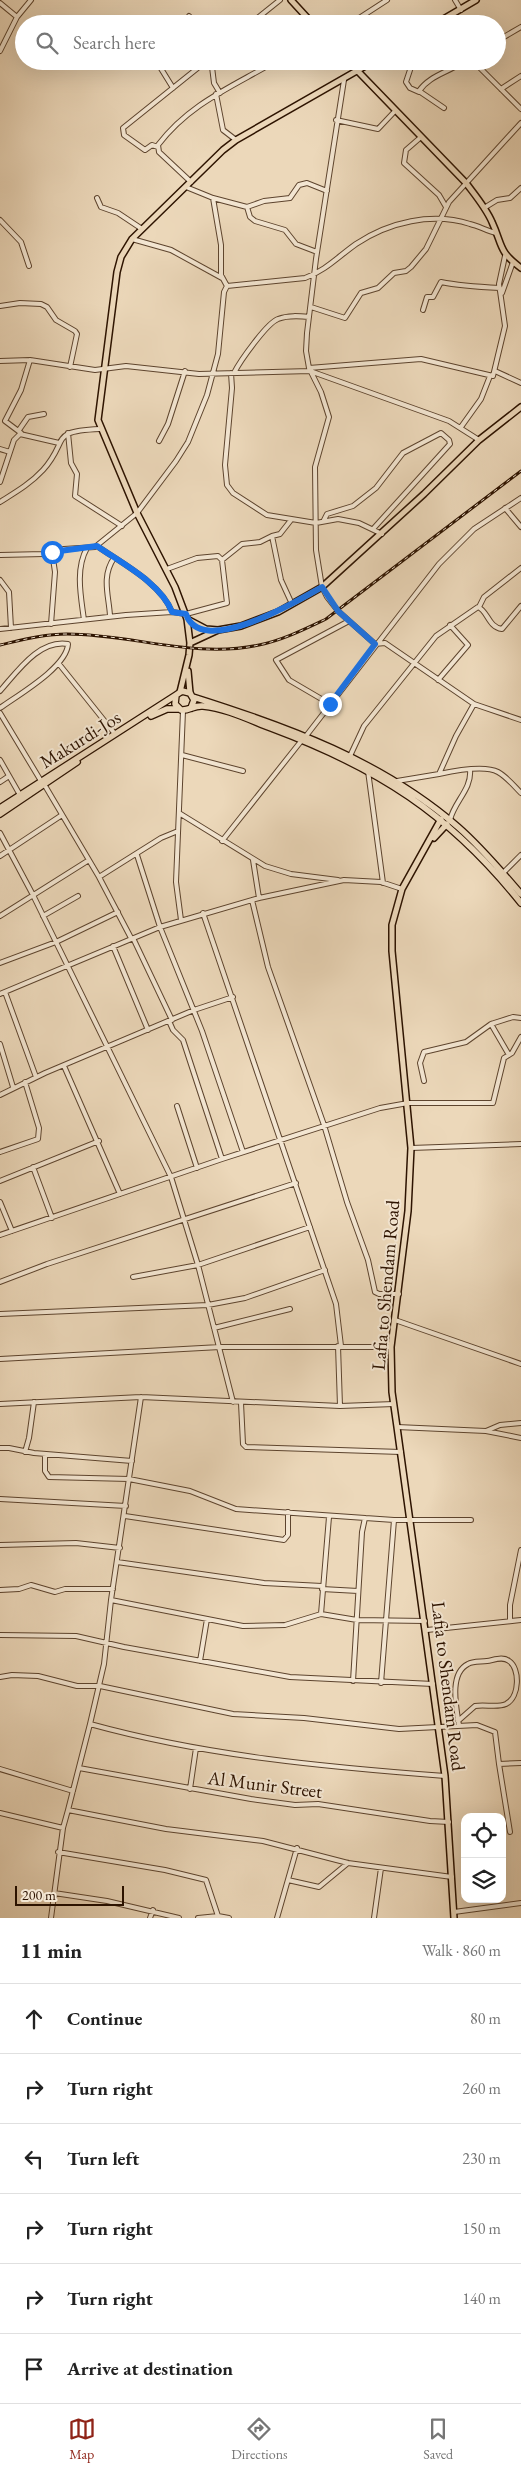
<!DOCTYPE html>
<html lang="en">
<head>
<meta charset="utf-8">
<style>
	:root { --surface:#fff; --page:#f6f6f6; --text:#222; --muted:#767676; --line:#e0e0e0; --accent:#8f2418 }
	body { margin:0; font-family:"EB Garamond",serif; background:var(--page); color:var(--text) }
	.controls { position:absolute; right:15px; bottom:15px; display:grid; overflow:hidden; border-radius:10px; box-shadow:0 5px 20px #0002 }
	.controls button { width:45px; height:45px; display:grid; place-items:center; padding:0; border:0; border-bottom:1px solid var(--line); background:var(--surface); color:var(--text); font:25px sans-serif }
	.scale { position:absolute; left:15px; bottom:12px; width:109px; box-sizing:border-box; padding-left:5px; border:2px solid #2d1300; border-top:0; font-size:14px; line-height:18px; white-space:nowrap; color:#2d1300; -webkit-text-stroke:4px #f3e6d2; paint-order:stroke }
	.stop { position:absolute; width:15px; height:15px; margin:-11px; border:4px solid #1a73e8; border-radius:50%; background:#fff }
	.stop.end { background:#1a73e8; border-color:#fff; box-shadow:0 1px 5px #0008 }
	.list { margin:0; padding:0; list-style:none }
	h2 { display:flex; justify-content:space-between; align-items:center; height:65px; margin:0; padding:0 20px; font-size:21px }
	h2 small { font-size:16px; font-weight:400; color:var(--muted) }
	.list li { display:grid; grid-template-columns:32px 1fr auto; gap:15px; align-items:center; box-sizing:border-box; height:70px; padding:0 20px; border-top:1px solid var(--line) }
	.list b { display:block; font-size:19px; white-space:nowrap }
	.list em { font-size:16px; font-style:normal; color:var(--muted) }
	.icon { flex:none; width:28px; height:28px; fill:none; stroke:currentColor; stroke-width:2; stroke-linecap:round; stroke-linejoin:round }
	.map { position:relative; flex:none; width:521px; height:1918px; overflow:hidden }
	.search { position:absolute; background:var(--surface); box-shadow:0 5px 20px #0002; left:15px; right:15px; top:15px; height:55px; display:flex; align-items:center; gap:12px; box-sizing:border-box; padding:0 18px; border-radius:28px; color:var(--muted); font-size:19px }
	.sheet { height:485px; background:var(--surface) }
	nav { display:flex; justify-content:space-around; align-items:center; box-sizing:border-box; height:70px; border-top:1px solid var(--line); background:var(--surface); font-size:14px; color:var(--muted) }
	nav a { display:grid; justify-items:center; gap:2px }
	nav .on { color:var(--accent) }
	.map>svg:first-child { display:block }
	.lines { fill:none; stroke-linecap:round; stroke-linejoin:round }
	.minor-casing { stroke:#5d442e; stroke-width:6 }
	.major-casing { stroke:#2d1300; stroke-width:8 }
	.highway-casing { stroke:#2d1300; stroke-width:8 }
	.minor { stroke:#f3e6d2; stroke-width:4 }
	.major { stroke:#ecd8ba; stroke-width:5 }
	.highway { stroke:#ecd8ba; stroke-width:5.5 }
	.rail-casing { stroke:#2d1300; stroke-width:3 }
	.rail { stroke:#f3e6d2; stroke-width:1; stroke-dasharray:4; stroke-linecap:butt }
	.route { stroke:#1a73e8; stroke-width:6 }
	.labels { text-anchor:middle; stroke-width:4; stroke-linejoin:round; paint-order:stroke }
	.street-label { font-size:19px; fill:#2d1300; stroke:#f3e6d2 }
</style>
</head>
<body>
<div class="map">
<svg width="521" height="1918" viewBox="0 0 521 1918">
	<rect width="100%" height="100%" fill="#ecd8ba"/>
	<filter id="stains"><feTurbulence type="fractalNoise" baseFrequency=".004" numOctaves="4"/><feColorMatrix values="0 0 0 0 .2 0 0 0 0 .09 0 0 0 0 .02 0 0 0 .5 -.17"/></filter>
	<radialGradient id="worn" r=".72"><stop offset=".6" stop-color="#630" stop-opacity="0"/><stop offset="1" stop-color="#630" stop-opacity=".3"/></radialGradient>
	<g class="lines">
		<defs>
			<path id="minor" d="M455,0l6,10
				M0,3l17,14
				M184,24l5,-8
				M250,24l30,-24
				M350,24l37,-24
				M497,41l24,-14
				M0,51l17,-34 14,-17
				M162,61l-2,6 13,21
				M416,61l-4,3 -6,18 4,6 9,4
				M473,61l48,48
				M344,80l-28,179 -9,74 -1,18 3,17 12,24 8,25 -14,50 1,83 6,37 5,10 11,14 37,33 10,-1 89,61 -18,32 -17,38 -42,7
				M501,89l20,-13
				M216,94l7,36 13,10
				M444,108l-25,-17c11,-16 29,-18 45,-30
				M336,120l42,9 17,-18
				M421,137l-15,13 -2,13 35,32 7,12
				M158,147l-6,-2 -7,5 -21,-15 -1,-7 81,-65 3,-1 5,5 2,16 6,10
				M191,182l-32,-30 -1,-7c32,-42 74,-58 118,-84
				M186,187l27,11 34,9 17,-6 26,-3 9,-13 8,-2 20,8
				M97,198l4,9 17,6 24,16
				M213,198l8,47v30l6,11
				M247,207l3,10 5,4 30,9 11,14 21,8
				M484,208l13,-8 13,-2 11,-10
				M0,220l21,22 8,24
				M132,239l39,11 51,28
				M502,293l11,-31
				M0,306l20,-3 21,1 6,3 9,13 19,11 2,3 -7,33
				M311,307l34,11 16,-25 17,-5 16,-15 12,-2 5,-4 15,-18 23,-47 72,-79
				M423,310l4,-13h6l8,-15c19,4 39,5 59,6
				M0,361l30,-1 65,10 31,-4 73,8 111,-3 139,50 30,19
				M309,368l112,-9 72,17 12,-50 -6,-42 6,-28
				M495,371l26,12
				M231,373l1,15 -7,77 2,20 6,8 34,22 49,8 22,-4 21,4 23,11
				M234,373c6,-12 33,-50 44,-54 10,-4 21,-3 31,-2
				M461,427l20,-28 9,-23
				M19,430l9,-13 16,-3
				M21,433l-16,-12 16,-31 9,-30
				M68,433l3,30 6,11 -2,22 47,30
				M159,441l9,-17 17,-53
				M0,449l10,3
				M0,482l14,-42 6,-6 39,9
				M0,502c16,-10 30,-18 43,-32 27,-30 5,-39 57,-41
				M505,508l16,19
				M291,520l-11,14 -8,2 9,44 11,24
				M324,520l3,-6 26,-8 23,-18 27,-35 38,-20 8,7 1,4 -77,85
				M97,546c24,17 64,37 75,66
				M0,555l44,-1 20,-5 31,-2 42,-34 39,-52 12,-19 19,-47 11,-41 6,-62 3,-6 78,-8c20,-7 34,-22 51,-34 33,-22 76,-32 114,-20 9,2 17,7 26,9
				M167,569l30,-11 21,-2 4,4 20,-16 18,-2 12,-6
				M0,580l9,12 2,36
				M479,607l5,-10 37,-29
				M110,616c-1,-20 -9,-39 4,-58
				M84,620c-3,-23 -9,-51 3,-72
				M51,624l4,-52 -3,-20
				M0,629l126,-14 46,-3 14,2 41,-11 -5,-43
				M59,664l56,70
				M438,680l30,-35 -18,-20
				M0,691c17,-19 39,-52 68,-47 -1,23 -50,51 -68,64
				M330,704l-41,-24 -13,-20 73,-39
				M474,704l47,16
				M0,713l41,68
				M306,736l133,-172 35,-35 47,-31
				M182,755l61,16
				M350,756l14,-30 72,-90 42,-29c10,4 10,20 24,22l19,-23
				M0,760l20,35
				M368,771l15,112
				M439,774c14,-3 46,-9 59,-2 9,5 16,14 23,21
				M0,782l9,-6
				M44,784l55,93 32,61
				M179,813l86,53 26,8 47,6
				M450,820c4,-18 22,-31 20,-50
				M0,833l33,62 138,282 27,88 35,137
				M222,841l80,-101
				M137,855l23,72 42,104 41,121
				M0,856l62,-41
				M253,860l6,38
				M503,873l18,-18
				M99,877l62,-39 17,-7
				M252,900l16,67 56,158 23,77 21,58 7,32 4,2h20
				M203,913l133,391 5,42
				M0,916l89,-56
				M43,916l35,-20
				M181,920l-5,-38 7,-171
				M133,938l39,82
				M113,946l35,84
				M0,963l56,-21 62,-30
				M5,992l31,85
				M0,994l160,-67 99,-29 85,-18 37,2 21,7
				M169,1021l4,9 10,10 39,119
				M491,1024l18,31
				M0,1044l13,43
				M64,1066l56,128
				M424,1081l-4,-18 4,-11 42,-10 25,-18 22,-7 8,1
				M0,1095l45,-22 149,-63 39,-13
				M177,1106l20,62
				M411,1148l110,-4
				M0,1152l38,-13 1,-11 -14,-46
				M33,1167l19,51
				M0,1181l99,-40
				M0,1202l12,29
				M0,1235l222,-76 158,-51 28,-5h85l11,-45 8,-5 9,-16
				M133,1277l65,-12 112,-38
				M0,1282l47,-18 249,-81
				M0,1314l208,-9 37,-7 80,-28
				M395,1320l126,44
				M214,1328l76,-19
				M338,1346l2,60
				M0,1359l220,-12h171
				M141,1397l-30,203 132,26 42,-1 36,-11 36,6 68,1
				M241,1403l2,41 3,3 155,5
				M0,1404l141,-7 199,9 54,-2
				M397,1427l89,4 35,7
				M486,1431l14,-6 21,-2
				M0,1448h9l25,5 98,8
				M25,1452l4,-14 5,-36
				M45,1454v17l4,6 80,2 61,12 46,18 158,11h77
				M0,1499l126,7
				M125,1516l159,24 4,-5v-23
				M0,1545l76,-2 44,5
				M117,1562l147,21 58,3
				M322,1589l36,2
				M0,1590l19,-1 12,-4 24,7 10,-3h48
				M111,1600l-7,64 -14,60c116,32 236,43 355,52
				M321,1614l8,-97
				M510,1621v-16l11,-55
				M427,1630l94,-10
				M0,1635l76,1 48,11 166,30 143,7
				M200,1661l7,-42
				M0,1677l12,-2 26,1 39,10h23l133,28 71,4 95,11 78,-4 18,7 4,32 22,-1
				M353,1681l9,-149 3,-14
				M381,1683l13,-163
				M458,1721l17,-15c10,-2 22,2 31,-2 14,-7 14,-36 3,-43 -6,-5 -15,-1 -22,0 -6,1 -14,0 -19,3 -20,10 -11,46 -9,62
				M499,1764l11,68
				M79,1768l172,31 44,6 23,-1 112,17 19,1
				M0,1769l73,22
				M190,1789l6,-41
				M68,1810l22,-86
				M0,1813l63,15 5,-18 98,19 97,12 85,22 104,14
				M58,1852l107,18 41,10 12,36
				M288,1880l31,7 29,-24
				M54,1893l53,8 72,17
				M454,1912l67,-9
				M51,1918l12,-90
				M150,1918l3,-8
				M198,1918l20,-2 11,2
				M277,1918l20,-70
				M374,1918l7,-50"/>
			<path id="major" d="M291,0l22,24
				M435,24l41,-24
				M348,61l118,122c9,12 20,25 26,39 11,24 6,29 29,46
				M187,619l19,10 12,1
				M190,643l28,-13 23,-4 37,-14 44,-25 102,-93 55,-54 42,-33
				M188,671l2,22
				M180,692l9,-37 1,-12 -3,-24 -12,-32 -38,-74 -39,-93 19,-148 4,-15 11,-18 91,-89 13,-10 138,-79
				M441,819l-39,70 -10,36v26l19,197 -3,63 -17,136 1,45 5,35 48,349 9,142
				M434,838l13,-14"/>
			<path id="highway" d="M193,697c95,30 189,64 265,130 23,20 43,44 63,67
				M191,708l3,-8 -4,-7 -8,-2 -6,4 -1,9 6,6c8,1 13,-5 22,-4 23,2 47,14 68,22 107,40 178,85 250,175
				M151,716l16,-7h11
				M0,808l176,-113
				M0,814l77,-52"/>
		</defs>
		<!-- minor casing -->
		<use href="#minor" class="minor-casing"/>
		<!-- major casing -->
		<use href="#major" class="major-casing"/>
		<!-- highway casing -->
		<use href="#highway" class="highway-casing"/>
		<!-- minor -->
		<use href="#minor" class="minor"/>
		<!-- major -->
		<use href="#major" class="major"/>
		<!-- highway -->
		<use href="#highway" class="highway"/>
		<defs>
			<path id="rail" d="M0,645c22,-5 44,-11 67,-11 64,0 128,25 192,11 24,-5 46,-16 67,-26l195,-148"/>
		</defs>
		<!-- rail casing -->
		<use href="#rail" class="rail-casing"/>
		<!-- rail -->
		<use href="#rail" class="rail"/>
	</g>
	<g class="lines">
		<!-- route -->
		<path class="route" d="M52,552l45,-6c24,17 64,37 75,66l14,2c15,45 113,-14 136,-27l16,24 37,33 -45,60"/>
	</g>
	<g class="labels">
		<!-- street labels -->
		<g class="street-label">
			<text transform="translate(80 739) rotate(-32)" y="7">Makurdi-Jos</text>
			<text transform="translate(385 1285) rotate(-85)" y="7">Lafia to Shendam Road</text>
			<text transform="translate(449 1686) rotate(83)" y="7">Lafia to Shendam Road</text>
			<text transform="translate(265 1784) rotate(7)" y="7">Al Munir Street</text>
		</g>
	</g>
	<rect width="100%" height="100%" filter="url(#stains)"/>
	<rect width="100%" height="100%" fill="url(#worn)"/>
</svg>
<div class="controls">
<button><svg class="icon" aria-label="locate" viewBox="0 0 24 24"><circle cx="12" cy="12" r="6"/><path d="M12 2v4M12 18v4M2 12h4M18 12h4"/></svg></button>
<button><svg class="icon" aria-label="layers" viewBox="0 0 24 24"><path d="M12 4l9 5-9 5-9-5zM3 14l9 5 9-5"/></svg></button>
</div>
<div class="scale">200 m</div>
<div class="stop" style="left:52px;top:552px"></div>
<div class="stop end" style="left:330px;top:704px"></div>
<div class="search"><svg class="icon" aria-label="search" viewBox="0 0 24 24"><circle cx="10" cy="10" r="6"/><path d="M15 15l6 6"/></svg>Search here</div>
</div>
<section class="sheet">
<h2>11 min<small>Walk · 860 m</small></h2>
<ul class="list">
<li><svg class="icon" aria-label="ahead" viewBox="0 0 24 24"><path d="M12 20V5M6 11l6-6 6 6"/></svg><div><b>Continue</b></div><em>80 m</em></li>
<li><svg class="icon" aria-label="right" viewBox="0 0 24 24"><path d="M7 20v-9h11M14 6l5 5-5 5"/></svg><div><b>Turn right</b></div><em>260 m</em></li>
<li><svg class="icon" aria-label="left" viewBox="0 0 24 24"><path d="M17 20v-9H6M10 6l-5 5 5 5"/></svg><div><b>Turn left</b></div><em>230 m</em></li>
<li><svg class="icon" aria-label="right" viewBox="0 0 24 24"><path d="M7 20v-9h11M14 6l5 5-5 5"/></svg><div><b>Turn right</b></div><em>150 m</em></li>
<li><svg class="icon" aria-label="right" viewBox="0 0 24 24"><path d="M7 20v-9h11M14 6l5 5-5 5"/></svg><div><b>Turn right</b></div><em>140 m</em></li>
<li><svg class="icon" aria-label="arrive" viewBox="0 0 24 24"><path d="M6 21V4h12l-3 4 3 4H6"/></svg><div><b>Arrive at destination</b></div></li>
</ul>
</section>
<nav>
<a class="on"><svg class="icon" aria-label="map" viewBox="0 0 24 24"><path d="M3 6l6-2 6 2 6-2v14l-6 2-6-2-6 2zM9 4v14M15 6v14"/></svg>Map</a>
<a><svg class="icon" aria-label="directions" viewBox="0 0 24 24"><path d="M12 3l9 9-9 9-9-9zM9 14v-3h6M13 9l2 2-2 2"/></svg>Directions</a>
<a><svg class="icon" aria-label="saved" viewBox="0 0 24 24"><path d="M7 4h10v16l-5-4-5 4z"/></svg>Saved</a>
</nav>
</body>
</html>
